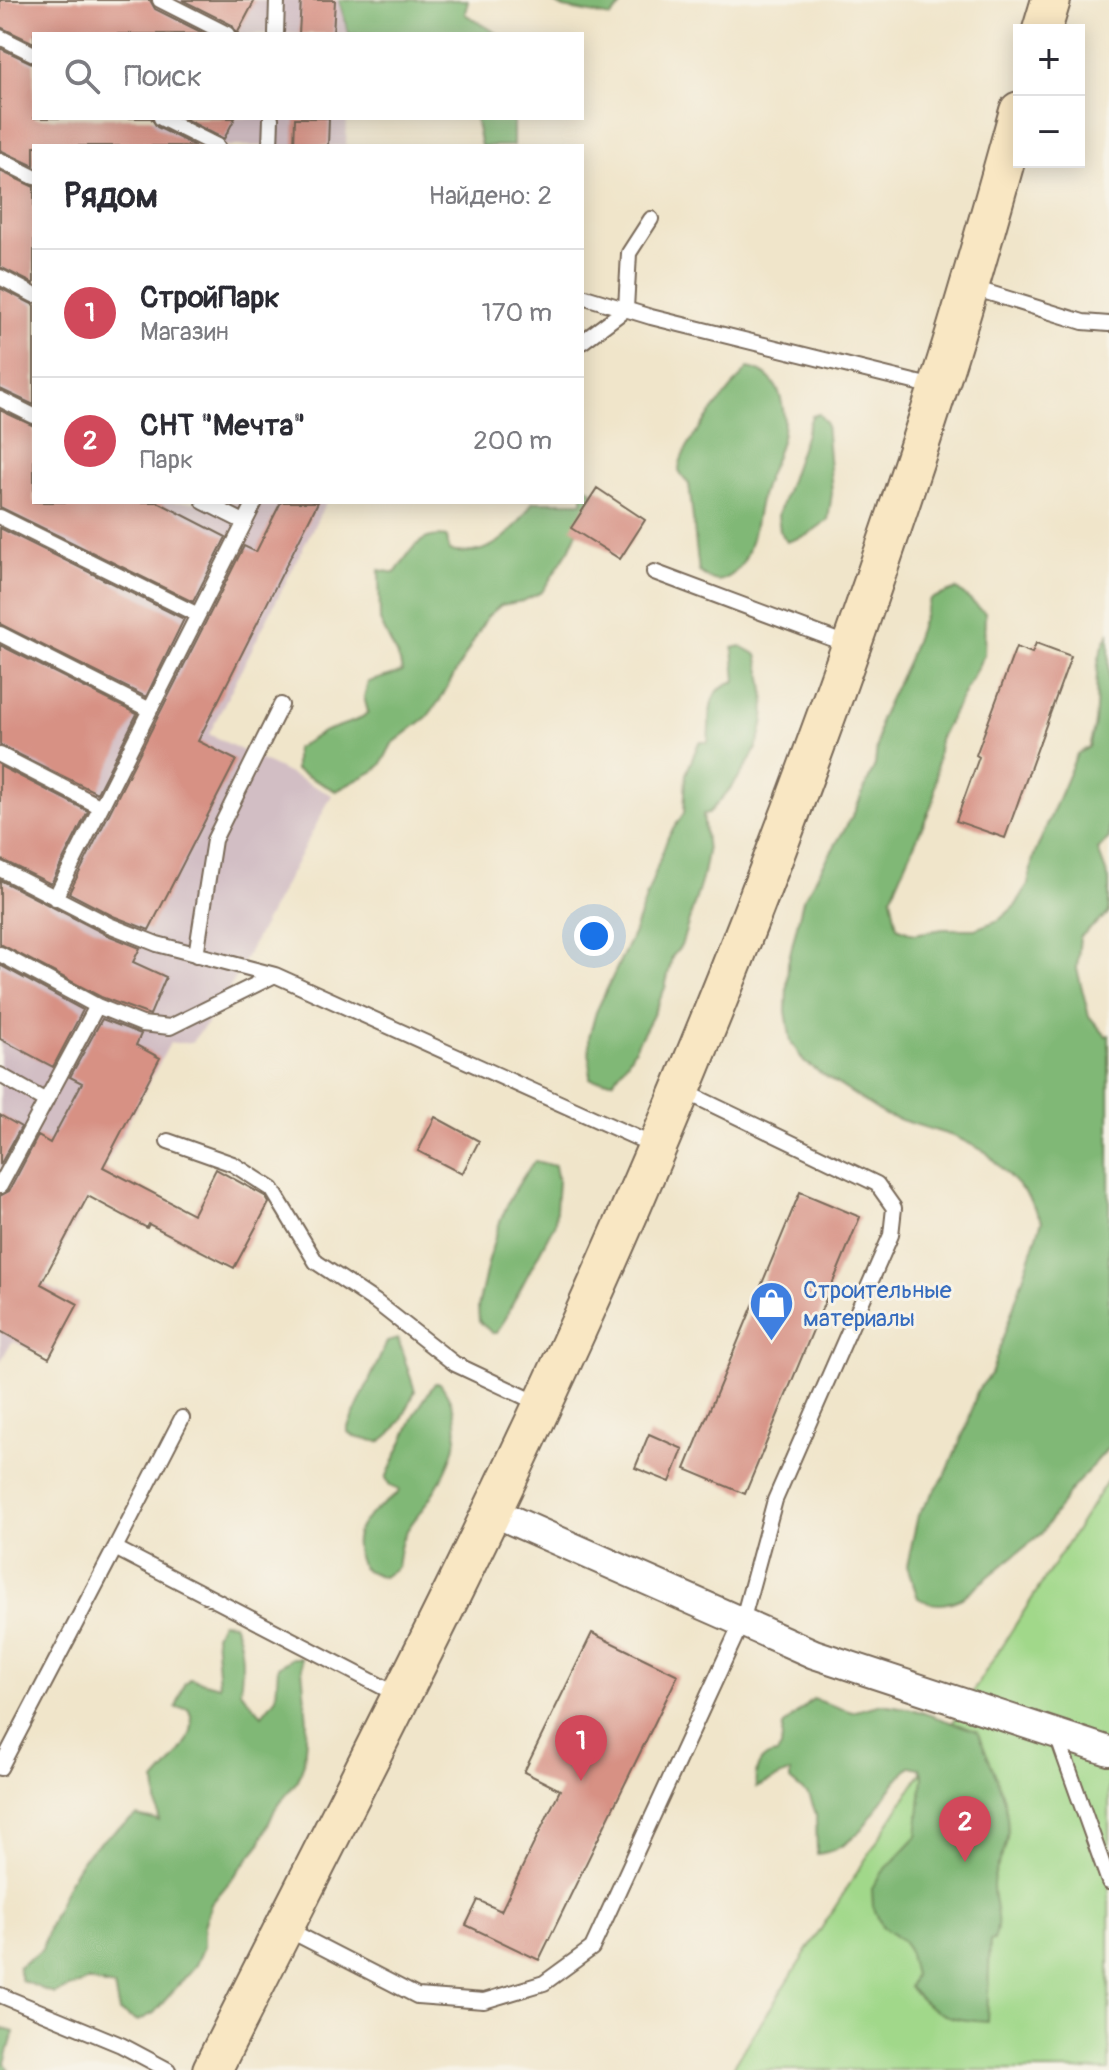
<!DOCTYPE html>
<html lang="ru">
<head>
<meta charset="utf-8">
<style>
	:root { --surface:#fff; --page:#f7f7f7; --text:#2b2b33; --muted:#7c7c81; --line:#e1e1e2; --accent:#d1495b }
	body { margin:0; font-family:Pangolin,sans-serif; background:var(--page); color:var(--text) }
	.controls { position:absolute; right:24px; top:24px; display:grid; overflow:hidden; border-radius:0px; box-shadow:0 4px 20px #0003 }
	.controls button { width:72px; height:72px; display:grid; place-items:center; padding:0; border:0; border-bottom:2px solid var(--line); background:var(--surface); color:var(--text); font:40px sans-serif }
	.you { position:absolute; left:594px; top:936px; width:28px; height:28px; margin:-20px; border:6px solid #fff; border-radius:50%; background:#1a73e8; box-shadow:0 0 0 12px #1a73e833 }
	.badge { display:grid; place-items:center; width:52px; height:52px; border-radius:50%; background:var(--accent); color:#fff; font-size:26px; font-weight:700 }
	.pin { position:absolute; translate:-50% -66px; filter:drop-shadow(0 2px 4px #0008) }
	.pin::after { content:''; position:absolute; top:42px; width:28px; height:24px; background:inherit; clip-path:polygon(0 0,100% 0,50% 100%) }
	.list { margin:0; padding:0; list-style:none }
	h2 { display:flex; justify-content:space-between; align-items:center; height:104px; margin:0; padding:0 32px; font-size:34px }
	h2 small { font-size:26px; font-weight:400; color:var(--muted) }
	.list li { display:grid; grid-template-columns:52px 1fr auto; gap:24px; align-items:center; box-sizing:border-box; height:128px; padding:0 32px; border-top:2px solid var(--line) }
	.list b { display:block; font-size:30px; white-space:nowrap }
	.list p { margin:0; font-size:26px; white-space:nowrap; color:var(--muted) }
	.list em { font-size:26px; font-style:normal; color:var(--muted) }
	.icon { flex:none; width:44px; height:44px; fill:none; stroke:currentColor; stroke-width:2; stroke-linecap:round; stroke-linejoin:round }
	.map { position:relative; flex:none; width:1109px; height:2070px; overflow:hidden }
	.search { position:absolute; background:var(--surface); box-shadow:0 4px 20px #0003; left:32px; top:32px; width:552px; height:88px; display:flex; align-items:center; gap:20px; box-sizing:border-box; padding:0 28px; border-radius:0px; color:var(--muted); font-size:30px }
	.panel { position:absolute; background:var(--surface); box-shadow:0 4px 20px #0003; left:32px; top:144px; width:552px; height:360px; border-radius:0px }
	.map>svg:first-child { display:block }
	.industrial { fill:#d2bec4 }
	.green { fill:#a1d88a; stroke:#6e8154; stroke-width:2 }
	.forest { fill:#80b876; stroke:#5e714a; stroke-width:2 }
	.building { fill:#d79184 }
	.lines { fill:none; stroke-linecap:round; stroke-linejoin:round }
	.service-casing { stroke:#7a6b5a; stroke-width:18 }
	.minor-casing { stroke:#7a6b5a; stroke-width:32 }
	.secondary-casing { stroke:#7a6b5a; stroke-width:42 }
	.service { stroke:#fff; stroke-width:14 }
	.minor { stroke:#fff; stroke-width:28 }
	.secondary { stroke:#f9e7c3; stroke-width:38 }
	.labels { text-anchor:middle; stroke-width:6; stroke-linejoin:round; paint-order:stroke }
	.shop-label { font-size:24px; fill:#366cbe; stroke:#f7f3e8; text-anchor:start }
</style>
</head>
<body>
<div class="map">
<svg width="1109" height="2070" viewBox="0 0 1109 2070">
	<rect width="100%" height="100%" fill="#f7f3e8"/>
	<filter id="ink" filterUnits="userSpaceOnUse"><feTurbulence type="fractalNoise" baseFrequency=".0125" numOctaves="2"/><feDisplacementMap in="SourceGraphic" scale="16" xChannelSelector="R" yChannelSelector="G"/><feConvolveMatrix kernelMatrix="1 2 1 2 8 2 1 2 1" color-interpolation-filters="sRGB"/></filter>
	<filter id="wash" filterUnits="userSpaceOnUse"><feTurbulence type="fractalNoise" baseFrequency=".006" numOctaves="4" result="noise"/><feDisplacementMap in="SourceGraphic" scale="32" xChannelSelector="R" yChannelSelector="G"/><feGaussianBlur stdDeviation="1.8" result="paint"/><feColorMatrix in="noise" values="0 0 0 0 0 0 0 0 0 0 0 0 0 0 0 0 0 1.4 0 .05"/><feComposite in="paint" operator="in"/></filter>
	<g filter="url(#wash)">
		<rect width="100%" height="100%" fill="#f0e5ca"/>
		<!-- industrial -->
		<path class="industrial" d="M0,0h352l-2,34h-316v84h313l-1,28h-312v356h292l-117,232 123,61 -113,213 -28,35h-21l-127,240 36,20 -30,55 -37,-17 -12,22z"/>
		<!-- green -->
		<path class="green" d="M1109,1478v592h-378z"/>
		<!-- forest -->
		<path class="forest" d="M339,0h129l-3,14 33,20h-149z
			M548,0h75l-1,5 -11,12 -47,-9z
			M475,118h38v28h-32z
			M748,368c17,3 28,13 33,31 11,40 -12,63 -21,101 -6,25 -8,70 -38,80 -8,3 -16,-4 -23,-8l-10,-88c-4,-4 -10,-9 -10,-15 1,-24 53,-81 69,-101z
			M819,414l7,9 6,70 -4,27 -21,15 -20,7 -7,-11 -2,-16 34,-99z
			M582,483l10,8v6l-22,51 -28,44 -19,9 -22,4 -14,12 -47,83 -13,17 -35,27 -11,21 -7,6 -38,20 -41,-21v-21l28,-17 37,-13 8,-7 -4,-15 4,-15 34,-10 -2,-10 -20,-41 -1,-51 16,3c15,-20 23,-41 52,-36l2,14c41,8 64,-17 84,-49h49z
			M957,589l28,24 -1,42 -45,84 -5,61 -43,97 6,30 17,7 29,-5h32l24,-9 17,-15 12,-20 5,-27 44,-104 12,-7c2,-8 5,-17 6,-25 4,-33 -4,-58 14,-88v204l-11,12 11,30v33l-29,24 -3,32 12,47 17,20 3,-1v412l-39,44 -29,43 -79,64c-16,7 -28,9 -44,0l-11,-32 11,-51 28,-41 22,-51 9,-32 14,-17 51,-153 -16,-27 -40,-42 -30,-15 -71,-22 -81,-53 -13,-20 -5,-31 2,-48 15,-63 51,-87 21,-48 5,-46 28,-59 22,-61z
			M741,646l16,9c20,74 0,105 -48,158l-6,1 4,38 -5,27 -21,67 -9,11 -7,31 -13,29 -23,42 -16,22 -19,-1 -4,-2 -1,-41 7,-25 37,-78 35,-97 16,-24 2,-39 13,-32h9c3,-28 -3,-53 28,-61l-3,-33z
			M535,1161l20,5 3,15 -3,42 -50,95 -8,15h-5l-13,-12 -1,-14c13,-56 19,-100 57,-146z
			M398,1339l17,52c-9,21 -16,39 -35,51l-25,-5 -7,-5v-5l39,-85z
			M435,1383h5c34,47 10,85 -18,127 -6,8 -14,17 -18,26 -5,9 -5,21 -7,31l-14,10 -20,-8c-21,-40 6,-53 35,-76l1,-3 -9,-4 -4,-8 30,-66z
			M221,1622l12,1c11,22 10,44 7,68l22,24 14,-18 2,-30 14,-9h9l6,63 -3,42 -6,17 -23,29 -16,37 -48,58 -7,22v20l-8,19 -42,48 -16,8 -19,-9 -5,-25 -27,-6 -33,13 -33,-14 -3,-13 24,-17c5,-24 26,-71 41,-91 14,-17 36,-32 54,-43l22,5 -4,-39c16,-19 48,-47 33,-73l-12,-1 8,-24 6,-6 29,8 -4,-51z
			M813,1699l39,13 30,-8 30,5 65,22c14,35 37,74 29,113 -3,13 -13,28 -13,41 0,21 9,33 1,55l-4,1 -3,81c-37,-3 -53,-5 -78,-35l5,-12 -6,-25 -7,-10 -19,-13 -9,-21 -1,-17 7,-13 38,-40 6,-59 -3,-9 -9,-2c-33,27 -45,83 -94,88l-1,-40 -6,-17 -20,-17v-8l-34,16c-2,-17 3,-33 21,-34l4,-6 2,-22z
			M0,2028l14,4 -9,31 4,7h-9z"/>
		<g id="blocks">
			<!-- building -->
			<path class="building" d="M0,0h150l5,9 50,25h-171v9l-34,-16z
				M182,0h73l-18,34 -5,-9z
				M301,0h34l-2,34h-34z
				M0,48l34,16v54h117l6,9 38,19h-161v20l-34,-16z
				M183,118h52l-11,21z
				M295,118h34l-1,28h-34z
				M0,171l34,16v97l-34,-17z
				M0,288l34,17v100l-34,-16z
				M0,410l34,16v76h124l68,35 -33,65 -193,-95z
				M597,488l48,32 -25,39 -49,-31z
				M281,502h37l-120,239 38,19 -87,170 -36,-14 -44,-23 175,-347 12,6z
				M0,528l184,91 -38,78 -146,-73z
				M1036,643l35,13 -66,182 -49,-17 23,-64 -3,-2 40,-108 16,6z
				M0,645l137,69 -40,79 -97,-48z
				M0,766l88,45 -37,73 -51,-25z
				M0,880l105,54 35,14 -7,14 33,15 -16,38 -49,-18 -101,-53z
				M0,965l83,45 -30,57 -53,-28z
				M102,1019l39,15 -5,11 24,13 -57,109 90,47 23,-45 49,27 4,7 -35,65 -85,-44 -2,4 -59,-32 -47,88 37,20 -29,54 -49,-27v-135l9,-5 29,-55 12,7 32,-60 -12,-6z
				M0,1115l21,12 -21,38z
				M435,1117l44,24 -17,33 -44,-23z
				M800,1192l60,25 -115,277 -60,-25z
				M649,1434l34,15 -13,33 -35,-14z
				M592,1633l86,42 -139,285 -73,-35 12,-25 23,11 59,-121 -36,-18z"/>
		</g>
	</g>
	<g filter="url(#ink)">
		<use href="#blocks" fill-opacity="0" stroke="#7a6b5a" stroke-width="2"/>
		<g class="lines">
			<defs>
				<path id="service" d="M160,0l67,34
					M276,34l1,-34
					M0,37l34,17
					M161,118l56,28
					M270,146l1,-28
					M0,160l34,17
					M0,277l34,18
					M970,287l113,35 26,2
					M582,296l69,21 287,71
					M582,342l44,-33 3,-56 22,-34
					M0,399l34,17
					M204,502l40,20
					M0,517l198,98
					M654,572l195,73
					M0,634l150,76
					M0,755l101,52
					M0,869l109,56 48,19 118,31
					M55,898l200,-396
					M0,954l97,52
					M196,955l18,-115 67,-135
					M0,1075l46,26
					M168,1141l65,23 39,25 44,73 60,40 79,62 87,41
					M0,1186l97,-180 45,18 28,3 105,-52 380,171
					M115,1548l67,-130
					M1057,1736l52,146
					M0,1768l115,-220 285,148
					M285,1928l132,68 67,5 60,-18 48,-35 150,-326 33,-122 116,-265 3,-27 -17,-24 -193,-93
					M0,1995l121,50 47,25"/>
				<path id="minor" d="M493,1512l321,142 295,97"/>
				<path id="secondary" d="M1042,30l9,-30
					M212,2070c126,-251 257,-500 372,-756 135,-299 254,-614 354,-926 30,-92 55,-184 81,-277"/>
			</defs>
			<!-- service casing -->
			<use href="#service" class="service-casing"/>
			<!-- minor casing -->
			<use href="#minor" class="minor-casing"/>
			<!-- secondary casing -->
			<use href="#secondary" class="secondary-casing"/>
			<!-- service -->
			<use href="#service" class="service"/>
			<!-- minor -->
			<use href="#minor" class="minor"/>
			<!-- secondary -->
			<use href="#secondary" class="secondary"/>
		</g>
	</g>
	<!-- icons -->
	<defs>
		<symbol id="shop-pin" viewBox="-11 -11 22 30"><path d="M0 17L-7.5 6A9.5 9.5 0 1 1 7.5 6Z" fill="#3f7fe0" stroke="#f7f3e8"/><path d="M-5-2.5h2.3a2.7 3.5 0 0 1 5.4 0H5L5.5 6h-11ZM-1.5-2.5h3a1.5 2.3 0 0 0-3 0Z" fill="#fff"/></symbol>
	</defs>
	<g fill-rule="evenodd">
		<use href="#shop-pin" x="746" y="1278" width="51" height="69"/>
	</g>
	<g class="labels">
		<!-- shop labels -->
		<g class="shop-label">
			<text x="803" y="1298">Строительные<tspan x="803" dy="28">материалы</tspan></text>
		</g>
	</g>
</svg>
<div class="controls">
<button>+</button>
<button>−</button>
</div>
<div class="you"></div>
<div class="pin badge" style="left:581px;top:1781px">1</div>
<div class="pin badge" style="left:965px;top:1862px">2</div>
<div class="search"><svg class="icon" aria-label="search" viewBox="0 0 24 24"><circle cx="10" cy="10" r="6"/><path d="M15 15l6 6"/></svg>Поиск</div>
<section class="panel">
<h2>Рядом<small>Найдено: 2</small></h2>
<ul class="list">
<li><span class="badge">1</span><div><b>СтройПарк</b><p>Магазин</p></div><em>170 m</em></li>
<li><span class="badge">2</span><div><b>СНТ &quot;Мечта&quot;</b><p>Парк</p></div><em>200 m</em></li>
</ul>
</section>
</div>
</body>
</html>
